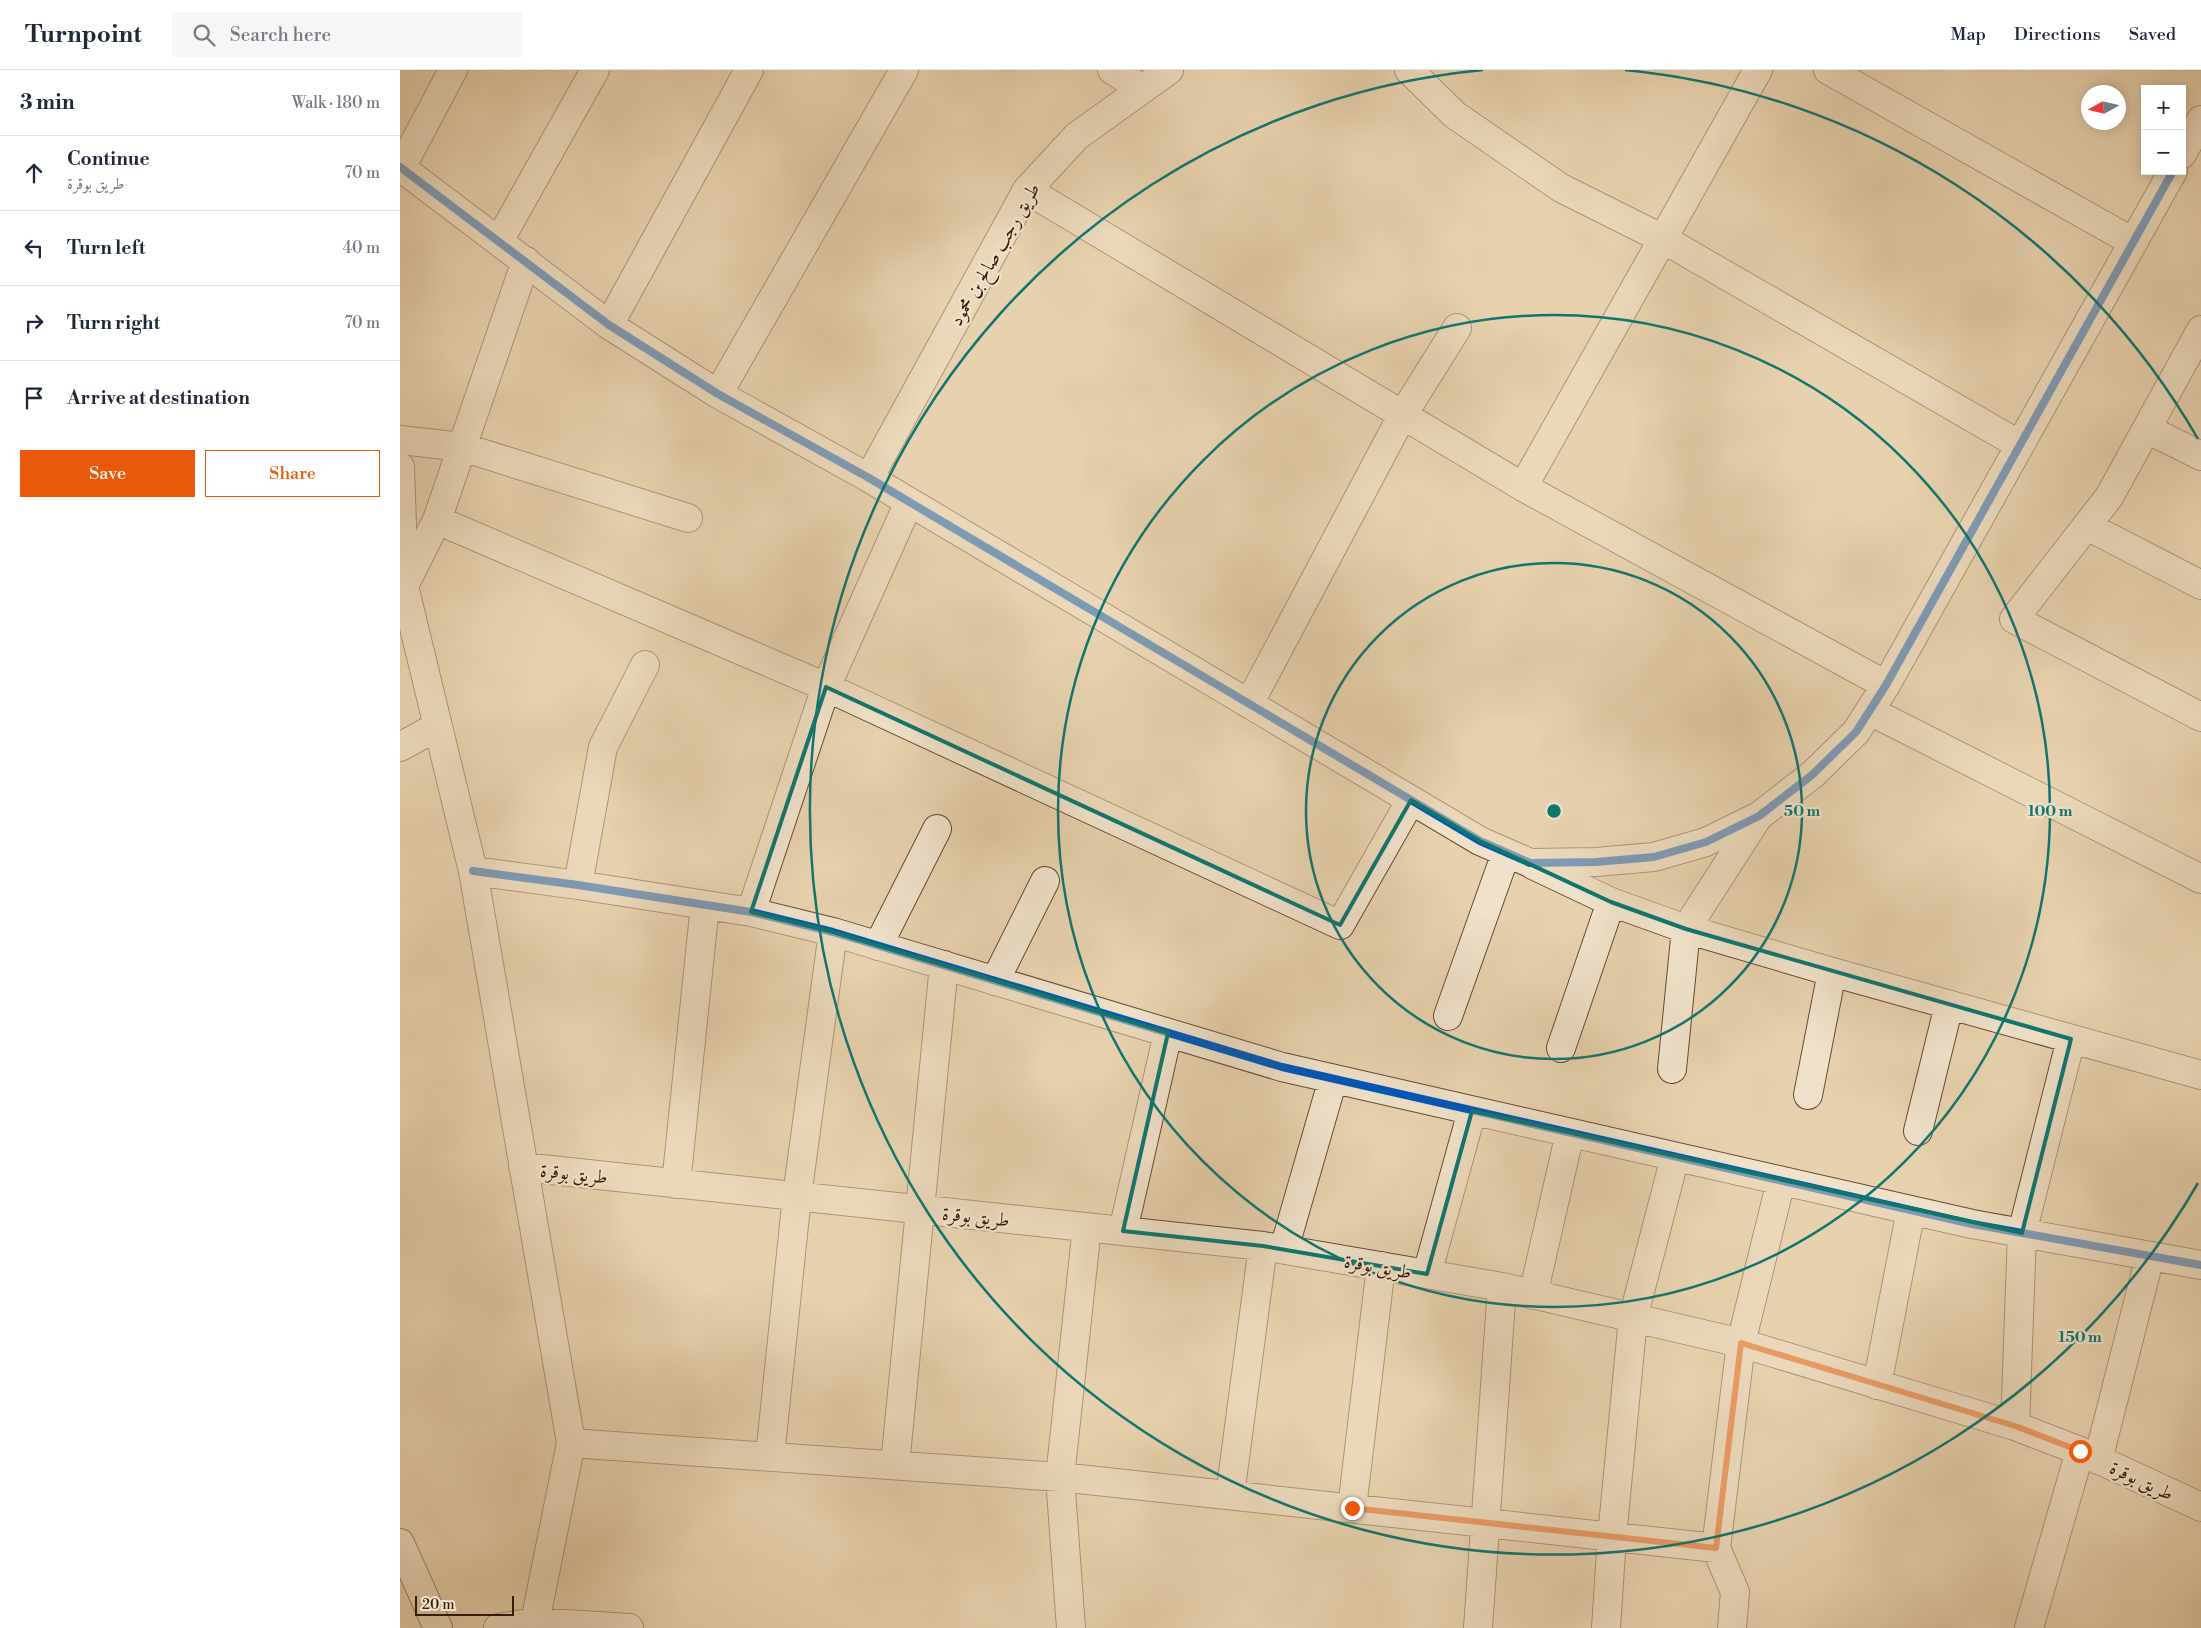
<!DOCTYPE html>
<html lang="en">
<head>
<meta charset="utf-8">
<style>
	:root { --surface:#fff; --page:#f6f6f7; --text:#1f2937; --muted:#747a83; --line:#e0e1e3; --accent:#ea580c }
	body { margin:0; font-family:"Libre Bodoni",Amiri,serif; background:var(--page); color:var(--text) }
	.controls { position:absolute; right:15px; top:15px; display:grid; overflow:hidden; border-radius:0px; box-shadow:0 2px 12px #0003 }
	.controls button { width:45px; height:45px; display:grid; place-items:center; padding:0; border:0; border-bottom:1px solid var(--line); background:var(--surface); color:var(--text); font:25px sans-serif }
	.compass { position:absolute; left:1681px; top:15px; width:45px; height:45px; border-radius:50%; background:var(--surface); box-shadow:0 2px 12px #0003; rotate:262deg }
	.scale { position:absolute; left:15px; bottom:12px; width:99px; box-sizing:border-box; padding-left:5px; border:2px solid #381d08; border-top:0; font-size:14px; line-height:18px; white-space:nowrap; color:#381d08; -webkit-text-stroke:4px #efe1ca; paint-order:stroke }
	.stop { position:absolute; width:15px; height:15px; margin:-11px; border:4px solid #ea580c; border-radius:50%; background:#fff }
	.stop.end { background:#ea580c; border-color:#fff; box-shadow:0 1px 5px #0008 }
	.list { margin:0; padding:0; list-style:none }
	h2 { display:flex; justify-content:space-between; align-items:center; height:65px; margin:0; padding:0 20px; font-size:21px }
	h2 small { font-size:16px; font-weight:400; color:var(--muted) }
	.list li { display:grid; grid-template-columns:32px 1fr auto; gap:15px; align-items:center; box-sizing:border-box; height:75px; padding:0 20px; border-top:1px solid var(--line) }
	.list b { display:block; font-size:19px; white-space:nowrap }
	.list p { margin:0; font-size:16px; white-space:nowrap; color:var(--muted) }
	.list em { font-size:16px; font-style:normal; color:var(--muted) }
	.actions { display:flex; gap:10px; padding:15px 20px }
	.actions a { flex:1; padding:11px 0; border:1px solid var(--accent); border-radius:0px; text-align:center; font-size:18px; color:var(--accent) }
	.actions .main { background:var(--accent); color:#fff }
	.icon { flex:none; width:28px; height:28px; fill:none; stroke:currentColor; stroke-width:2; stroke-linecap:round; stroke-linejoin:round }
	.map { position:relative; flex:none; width:1801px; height:1558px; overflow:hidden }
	header { display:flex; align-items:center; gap:30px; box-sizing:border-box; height:70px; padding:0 25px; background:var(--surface); border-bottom:1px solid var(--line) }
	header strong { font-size:24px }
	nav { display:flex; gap:28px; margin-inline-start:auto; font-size:18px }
	.search { width:350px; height:45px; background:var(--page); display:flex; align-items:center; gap:12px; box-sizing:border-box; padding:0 18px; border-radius:0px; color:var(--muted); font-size:19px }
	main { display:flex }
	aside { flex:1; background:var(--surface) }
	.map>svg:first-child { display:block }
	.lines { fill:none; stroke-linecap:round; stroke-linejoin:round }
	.street-casing { stroke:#644a32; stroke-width:30 }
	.secondary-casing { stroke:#381d08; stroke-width:30 }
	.street { stroke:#efe1ca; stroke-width:28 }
	.secondary { stroke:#efe1ca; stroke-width:28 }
	.cycleway-casing { stroke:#efe1ca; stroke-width:11 }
	.cycleway { stroke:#0057b8; stroke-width:8 }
	.route { stroke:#ea580c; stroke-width:6 }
	.marked { fill:none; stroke:#0f766e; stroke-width:4; stroke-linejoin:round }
	.ring { fill:none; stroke:#0f766e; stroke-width:2.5 }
	.labels { text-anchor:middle; stroke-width:4.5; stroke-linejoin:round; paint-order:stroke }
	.street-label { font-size:19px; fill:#381d08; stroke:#efe1ca }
	.centre { fill:#0f766e; stroke:#efe1ca; stroke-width:2.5 }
	.ring-label { font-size:15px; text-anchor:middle; font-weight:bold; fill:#0f766e; stroke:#efe1ca; stroke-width:4.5; stroke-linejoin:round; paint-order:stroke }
</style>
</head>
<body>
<header>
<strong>Turnpoint</strong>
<div class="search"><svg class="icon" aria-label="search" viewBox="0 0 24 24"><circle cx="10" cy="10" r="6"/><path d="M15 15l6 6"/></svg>Search here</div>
<nav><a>Map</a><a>Directions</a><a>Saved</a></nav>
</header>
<main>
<aside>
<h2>3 min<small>Walk · 180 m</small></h2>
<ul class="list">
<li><svg class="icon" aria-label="ahead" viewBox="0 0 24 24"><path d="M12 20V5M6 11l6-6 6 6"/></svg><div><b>Continue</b><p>طريق بوقرة</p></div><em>70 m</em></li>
<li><svg class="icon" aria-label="left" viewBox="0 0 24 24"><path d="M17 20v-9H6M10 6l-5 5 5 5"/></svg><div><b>Turn left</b></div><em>40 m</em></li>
<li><svg class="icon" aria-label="right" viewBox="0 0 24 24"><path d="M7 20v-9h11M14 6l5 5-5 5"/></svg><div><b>Turn right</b></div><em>70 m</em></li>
<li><svg class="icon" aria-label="arrive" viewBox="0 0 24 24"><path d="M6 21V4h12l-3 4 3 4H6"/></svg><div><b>Arrive at destination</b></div></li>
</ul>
<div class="actions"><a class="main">Save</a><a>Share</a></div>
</aside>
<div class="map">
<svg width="1801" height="1558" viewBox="0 0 1801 1558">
	<rect width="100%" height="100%" fill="#e7d1ae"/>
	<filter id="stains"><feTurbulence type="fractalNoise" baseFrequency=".004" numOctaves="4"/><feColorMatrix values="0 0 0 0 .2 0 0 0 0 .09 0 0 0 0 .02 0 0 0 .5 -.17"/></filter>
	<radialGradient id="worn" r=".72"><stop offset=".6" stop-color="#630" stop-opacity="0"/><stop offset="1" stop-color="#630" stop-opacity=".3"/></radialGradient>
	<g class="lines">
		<defs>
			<path id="street" d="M712,0l31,19
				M1009,0l46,45 106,73 102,51 357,206
				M1428,0l305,172
				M1782,84l19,-34
				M0,97l209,158 109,69 151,84 611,363 50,22 66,-1 58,-5 52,-15 53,-26 53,-41 44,-43 30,-47 287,-514
				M1,98l52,-98
				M627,120l496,297 363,198
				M99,171l96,-171
				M126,191l-89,259 -33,66 69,285 98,572 -36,179 2,6
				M209,255l140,-255
				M1801,260l-92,167 -95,122 187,98
				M318,324l186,-324
				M1747,359l54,27
				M0,370l62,7 226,71
				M0,397l4,115
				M469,408l158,-288 50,-54 92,-66
				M1123,417l235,-417
				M37,450l389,167 514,238 71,-125
				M1687,456l114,59
				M849,634l153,-288 55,-88
				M1470,641l331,168
				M0,677l38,-21
				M1133,795l78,37 75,27 146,43 369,103
				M73,801l105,14 173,27 82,20 449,135 690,157 229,41
				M178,815l25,-138 42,-82
				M351,842l75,-225 83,-185
				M478,876l59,-117
				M595,911l50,-100
				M1048,946l58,-163
				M1161,978l50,-146
				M1272,999l14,-140 72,-112
				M1408,1025l24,-123
				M1518,1061l31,-126
				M123,1097l740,79 239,41 239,56 274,83 65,25 121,56
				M276,1114l29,-279
				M723,1161l45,-198
				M884,1179l49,-170
				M1027,1204l45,-163
				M1133,1225l37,-162
				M1477,1315l34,-175
				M1615,1356l7,-193 49,-194
				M171,1373l489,34 656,71
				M370,1386l27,-260 36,-264
				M1698,1390l52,-204
				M495,1395l49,-500
				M830,1425l33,-249
				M952,1438l29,-242
				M98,1558l37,-6 94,6
				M671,1558l-11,-151 27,-250
				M1078,1558l24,-341
				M1206,1558l6,-91 21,-219 42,-161
				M1332,1558l3,-36 -19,-44 25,-205 40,-162
				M1629,1558l51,-177"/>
			<path id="secondary" d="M0,1473l38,85"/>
		</defs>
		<!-- street casing -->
		<use href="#street" class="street-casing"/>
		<!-- secondary casing -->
		<use href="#secondary" class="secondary-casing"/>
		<!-- street -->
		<use href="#street" class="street"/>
		<!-- secondary -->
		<use href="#secondary" class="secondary"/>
		<defs>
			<path id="cycleway" d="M0,97l209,158 109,69 151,84 611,363 50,22 66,-1 58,-5 52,-15 53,-26 53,-41 44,-43 30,-47 287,-514
				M73,801l105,14 173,27 82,20 449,135 690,157 229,41"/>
		</defs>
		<!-- cycleway casing -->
		<use href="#cycleway" class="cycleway-casing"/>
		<!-- cycleway -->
		<use href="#cycleway" class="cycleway"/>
	</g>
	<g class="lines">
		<!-- route -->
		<path class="route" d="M952,1438l364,40 25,-205 274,83 65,25"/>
	</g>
	<!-- marked area -->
	<path d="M0 0H1801V1558H0ZM426,617l514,238 71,-125 69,41 131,61 75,27 385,110 -49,194 -550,-122 -45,163 -164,-28 -140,-15 45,-198 -335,-101 -82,-20z" fill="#e7d1ae" fill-opacity=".55" fill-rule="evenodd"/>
	<path class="marked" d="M426,617l514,238 71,-125 69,41 131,61 75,27 385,110 -49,194 -550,-122 -45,163 -164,-28 -140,-15 45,-198 -335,-101 -82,-20z"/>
	<!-- distance rings -->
	<g class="ring">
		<circle cx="1154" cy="741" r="248"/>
		<circle cx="1154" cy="741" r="496"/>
		<path d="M1798 1113A744 744 0 1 1 1083 0M1225 0A744 744 0 0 1 1798 369"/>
	</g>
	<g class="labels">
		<!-- street labels -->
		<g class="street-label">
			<text transform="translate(594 184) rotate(-60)" y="7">طريق رجب صالح بن محمود</text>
			<text transform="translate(174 1103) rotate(6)" y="7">طريق بوقرة</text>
			<text transform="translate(576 1146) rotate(6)" y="7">طريق بوقرة</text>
			<text transform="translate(978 1196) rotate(10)" y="7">طريق بوقرة</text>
			<text transform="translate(1742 1410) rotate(25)" y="7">طريق بوقرة</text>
		</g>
	</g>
	<circle cx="1154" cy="741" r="8" class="centre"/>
	<g class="ring-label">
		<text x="1402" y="746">50 m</text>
		<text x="1650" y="746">100 m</text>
		<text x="1680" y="1272">150 m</text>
	</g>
	<rect width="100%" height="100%" filter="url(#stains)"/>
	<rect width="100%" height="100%" fill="url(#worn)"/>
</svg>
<div class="controls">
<button>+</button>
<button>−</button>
</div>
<svg class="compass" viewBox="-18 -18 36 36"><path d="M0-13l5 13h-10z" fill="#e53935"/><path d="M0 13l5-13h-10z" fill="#747a83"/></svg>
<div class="scale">20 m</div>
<div class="stop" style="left:1680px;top:1381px"></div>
<div class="stop end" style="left:952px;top:1438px"></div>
</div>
</main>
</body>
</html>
